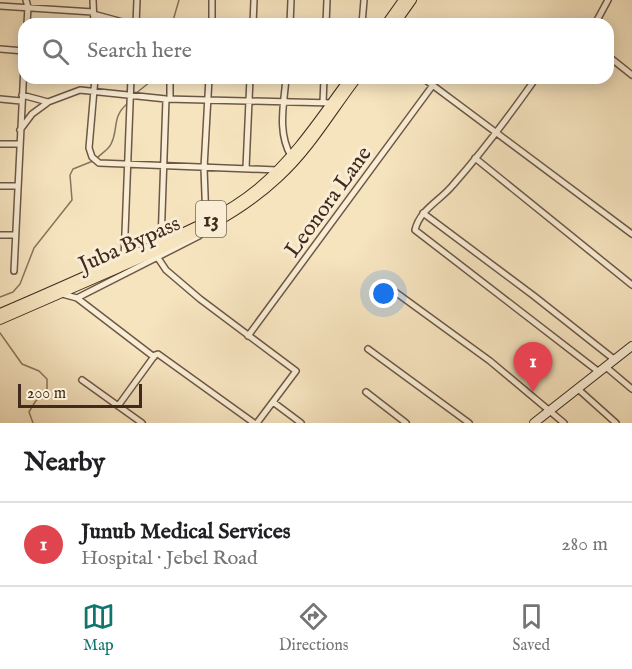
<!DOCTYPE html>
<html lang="en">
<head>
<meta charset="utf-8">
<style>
	:root { --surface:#fff; --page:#f6f6f6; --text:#202124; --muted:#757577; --line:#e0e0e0; --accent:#0f766e }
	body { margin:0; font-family:"IM FELL English",serif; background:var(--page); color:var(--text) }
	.scale { position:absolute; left:18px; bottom:15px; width:124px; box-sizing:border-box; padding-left:6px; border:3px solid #3f2a1d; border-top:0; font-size:16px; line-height:21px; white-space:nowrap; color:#3f2a1d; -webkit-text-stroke:4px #f9edd5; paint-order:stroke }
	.you { position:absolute; left:384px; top:294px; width:21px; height:21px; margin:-15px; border:4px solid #fff; border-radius:50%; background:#1a73e8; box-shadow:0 0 0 9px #1a73e833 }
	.badge { display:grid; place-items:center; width:39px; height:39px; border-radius:50%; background:var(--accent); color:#fff; font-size:20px; font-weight:700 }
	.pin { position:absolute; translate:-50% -50px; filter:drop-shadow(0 2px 3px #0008) }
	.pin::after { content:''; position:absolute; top:32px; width:21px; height:18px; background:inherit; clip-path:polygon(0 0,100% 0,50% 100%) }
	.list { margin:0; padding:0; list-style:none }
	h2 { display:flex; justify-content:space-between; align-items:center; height:78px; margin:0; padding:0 24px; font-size:26px }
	h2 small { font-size:20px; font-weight:400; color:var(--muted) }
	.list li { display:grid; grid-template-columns:39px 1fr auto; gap:18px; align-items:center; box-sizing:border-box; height:84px; padding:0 24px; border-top:2px solid var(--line) }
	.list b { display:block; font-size:22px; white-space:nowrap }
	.list p { margin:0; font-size:20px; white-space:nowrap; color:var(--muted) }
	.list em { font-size:20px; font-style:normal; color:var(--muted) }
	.icon { flex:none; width:33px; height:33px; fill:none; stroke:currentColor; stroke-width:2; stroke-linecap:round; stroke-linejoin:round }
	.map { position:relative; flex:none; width:632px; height:423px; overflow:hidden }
	.search { position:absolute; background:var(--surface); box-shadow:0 3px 15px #0003; left:18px; right:18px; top:18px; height:66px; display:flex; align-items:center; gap:15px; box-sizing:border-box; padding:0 21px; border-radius:18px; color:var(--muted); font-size:22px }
	.sheet { height:162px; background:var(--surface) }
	nav { display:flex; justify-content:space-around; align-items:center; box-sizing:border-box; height:84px; border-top:2px solid var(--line); background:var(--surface); font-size:16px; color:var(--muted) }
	nav a { display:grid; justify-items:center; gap:3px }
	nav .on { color:var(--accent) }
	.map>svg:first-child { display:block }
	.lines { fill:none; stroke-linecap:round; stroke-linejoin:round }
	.stream { stroke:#88745d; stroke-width:1.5 }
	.street-casing { stroke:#6d5846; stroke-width:8 }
	.secondary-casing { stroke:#3f2a1d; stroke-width:10 }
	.primary-casing { stroke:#3f2a1d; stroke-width:10 }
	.street { stroke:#f9edd5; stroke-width:5 }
	.secondary { stroke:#f9edd5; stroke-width:8 }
	.primary { stroke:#f6e4bf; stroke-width:8 }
	.labels { text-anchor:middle; stroke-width:6; stroke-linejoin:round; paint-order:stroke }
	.shield { fill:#f9edd5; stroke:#776454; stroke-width:1.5 }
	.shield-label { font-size:21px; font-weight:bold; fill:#3f2a1d }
	.street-label { font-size:22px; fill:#3f2a1d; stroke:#f9edd5 }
</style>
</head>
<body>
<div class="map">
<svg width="632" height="423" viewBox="0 0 632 423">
	<rect width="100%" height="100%" fill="#f6e4bf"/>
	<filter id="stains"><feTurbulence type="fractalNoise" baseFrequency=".00333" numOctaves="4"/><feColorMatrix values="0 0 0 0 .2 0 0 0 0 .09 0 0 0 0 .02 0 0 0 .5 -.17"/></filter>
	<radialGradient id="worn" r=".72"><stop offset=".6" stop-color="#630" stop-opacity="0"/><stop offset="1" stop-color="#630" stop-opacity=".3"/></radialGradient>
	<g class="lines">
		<!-- stream -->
		<path class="stream" d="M172,24l7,-24
			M135,94l20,-16
			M97,158c4,-4 12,-9 14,-14 8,-15 0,-27 17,-41
			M0,297l13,-5 7,-8 14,-36 38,-48 -2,-25 3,-6 20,-8
			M0,333l22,31 17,7 8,8v10l-12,13 -6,10 4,11"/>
		<defs>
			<path id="street" d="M26,0l2,7 -1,17
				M93,0l1,24
				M212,0v24
				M0,6l93,6
				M93,14l37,10
				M136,24l1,-24
				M253,24l1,-24
				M290,24l1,-24
				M326,24l1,-24
				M362,24l2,-24
				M595,24l13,-24
				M0,49l24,2
				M608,56l24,19
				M95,78l-6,70 3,9 7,6 178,7
				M286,78c-2,26 -9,54 5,78
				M423,78l209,156
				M536,78c-26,37 -53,73 -83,107 -13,16 -33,24 -38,45l184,142
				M22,95l26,7 32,-12 86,9 166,4
				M170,98v-20
				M0,99l21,2
				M166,99l-5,143 -3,16 8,12 34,29 96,72 -39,52
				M323,103l1,-25
				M20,130l12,-16 15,-11
				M0,144h19
				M475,158l157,127
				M246,168l4,-90
				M0,186h17
				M423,213l111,83 81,64
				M206,222l-2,-54 5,-90
				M0,235h15
				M124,259l7,-181
				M14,271l10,-205
				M387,286l103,75 74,62
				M62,294l15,4 77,59
				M77,298l122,-62 4,-4
				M248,336l185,-251
				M368,349l101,74
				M606,367l26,22
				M82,380l60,43
				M578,389l38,34
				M366,392l40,31
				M273,402l28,21
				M118,406l37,-51 3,-1 96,69"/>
			<path id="secondary" d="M534,423l98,-77"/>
			<path id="primary" d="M386,24l17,-24
				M395,24l17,-24
				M0,313c45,-19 89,-39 134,-59 43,-19 88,-36 124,-66 36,-30 61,-68 88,-105
				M0,320c39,-17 78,-34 117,-51 58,-26 114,-47 161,-91 32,-29 53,-66 79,-100"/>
		</defs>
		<!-- street casing -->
		<use href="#street" class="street-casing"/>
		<!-- secondary casing -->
		<use href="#secondary" class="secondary-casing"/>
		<!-- primary casing -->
		<use href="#primary" class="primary-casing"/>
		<!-- street -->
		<use href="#street" class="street"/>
		<!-- secondary -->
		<use href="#secondary" class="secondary"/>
		<!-- primary -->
		<use href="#primary" class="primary"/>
	</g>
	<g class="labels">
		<!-- shield labels -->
		<rect class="shield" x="196" y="201" width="30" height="36" rx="4.5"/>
		<g class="shield-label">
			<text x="211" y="226">13</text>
		</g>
		<!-- street labels -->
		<g class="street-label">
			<text transform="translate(327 201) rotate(-54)" y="8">Leonora Lane</text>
			<text transform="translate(129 243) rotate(-24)" y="8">Juba Bypass</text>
		</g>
	</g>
	<rect width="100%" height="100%" filter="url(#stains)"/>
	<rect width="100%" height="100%" fill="url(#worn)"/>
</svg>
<div class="scale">200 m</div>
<div class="you"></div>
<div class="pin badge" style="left:533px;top:392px;background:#e0444e">1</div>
<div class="search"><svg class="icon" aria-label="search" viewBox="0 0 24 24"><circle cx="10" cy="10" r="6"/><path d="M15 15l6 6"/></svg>Search here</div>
</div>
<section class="sheet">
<h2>Nearby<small></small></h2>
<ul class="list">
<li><span class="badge" style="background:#e0444e">1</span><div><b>Junub Medical Services</b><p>Hospital · Jebel Road</p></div><em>280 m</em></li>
</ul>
</section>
<nav>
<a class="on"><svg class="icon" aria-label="map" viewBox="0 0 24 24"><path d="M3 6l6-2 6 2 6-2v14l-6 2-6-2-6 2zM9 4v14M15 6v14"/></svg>Map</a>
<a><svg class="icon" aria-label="directions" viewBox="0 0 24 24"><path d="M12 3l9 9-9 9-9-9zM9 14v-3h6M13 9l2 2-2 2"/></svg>Directions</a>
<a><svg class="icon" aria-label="saved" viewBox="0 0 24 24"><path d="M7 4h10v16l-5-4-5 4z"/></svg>Saved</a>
</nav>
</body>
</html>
